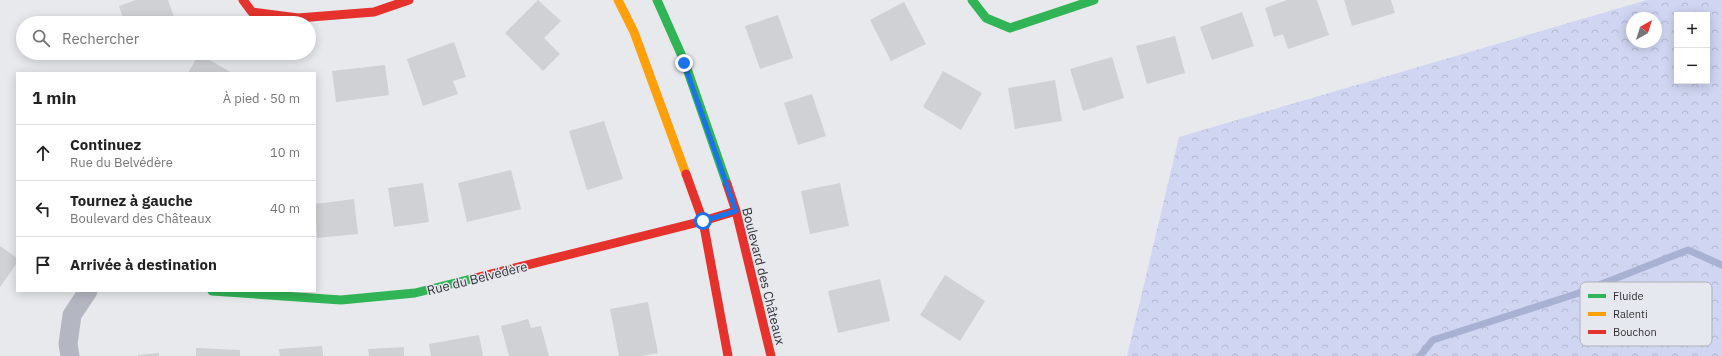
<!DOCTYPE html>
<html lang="fr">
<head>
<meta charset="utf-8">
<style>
	:root { --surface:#fff; --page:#f2f2f2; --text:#222; --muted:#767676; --line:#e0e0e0 }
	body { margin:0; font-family:"IBM Plex Sans",sans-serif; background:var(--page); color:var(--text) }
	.controls { position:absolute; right:12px; top:12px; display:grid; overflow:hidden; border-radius:0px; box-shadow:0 2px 10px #0003 }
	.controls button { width:36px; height:36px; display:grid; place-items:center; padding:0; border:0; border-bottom:1px solid var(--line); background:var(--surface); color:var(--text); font:20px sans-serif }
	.compass { position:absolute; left:1626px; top:12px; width:36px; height:36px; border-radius:50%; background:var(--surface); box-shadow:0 2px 10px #0003; rotate:39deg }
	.stop { position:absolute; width:12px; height:12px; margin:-9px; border:3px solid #1a73e8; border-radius:50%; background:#fff }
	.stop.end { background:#1a73e8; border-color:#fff; box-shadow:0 1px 4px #0008 }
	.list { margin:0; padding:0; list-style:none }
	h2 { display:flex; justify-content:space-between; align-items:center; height:52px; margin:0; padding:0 16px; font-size:17px }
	h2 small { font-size:13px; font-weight:400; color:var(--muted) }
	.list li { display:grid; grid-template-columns:26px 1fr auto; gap:12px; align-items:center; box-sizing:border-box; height:56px; padding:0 16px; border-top:1px solid var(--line) }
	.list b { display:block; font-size:15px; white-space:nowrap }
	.list p { margin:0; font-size:13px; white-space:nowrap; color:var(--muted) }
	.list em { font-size:13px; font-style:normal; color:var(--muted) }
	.icon { flex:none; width:22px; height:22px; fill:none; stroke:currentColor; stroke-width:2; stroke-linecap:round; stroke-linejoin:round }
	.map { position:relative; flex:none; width:1722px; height:356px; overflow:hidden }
	.search { position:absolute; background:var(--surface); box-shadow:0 2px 10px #0003; left:16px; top:16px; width:300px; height:44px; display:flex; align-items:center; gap:10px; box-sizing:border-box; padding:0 14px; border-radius:22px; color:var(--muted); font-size:15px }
	.panel { position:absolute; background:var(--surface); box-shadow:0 2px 10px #0003; left:16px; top:72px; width:300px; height:220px; border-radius:0px }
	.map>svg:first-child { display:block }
	.forest { fill:url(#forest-crowns); fill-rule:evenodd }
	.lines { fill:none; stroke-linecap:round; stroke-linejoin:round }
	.stream { stroke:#a9b1d2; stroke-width:7 }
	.building { fill:#d0d1d4 }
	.street { stroke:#b4b7c2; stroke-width:19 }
	.fast { stroke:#30b455; stroke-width:9 }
	.slow { stroke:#ff9f0a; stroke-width:9 }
	.jam { stroke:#e5322d; stroke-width:9 }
	.route { stroke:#1a73e8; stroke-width:5 }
	.labels { text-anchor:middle; stroke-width:3; stroke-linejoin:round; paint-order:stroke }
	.street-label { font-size:13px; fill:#313134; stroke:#e6e8ef }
	.key { fill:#e6e8ef; stroke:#b0b1b7; stroke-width:1 }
	.key-label { font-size:11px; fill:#313134 }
</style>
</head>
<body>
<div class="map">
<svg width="1722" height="356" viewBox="0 0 1722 356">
	<defs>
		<pattern id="forest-crowns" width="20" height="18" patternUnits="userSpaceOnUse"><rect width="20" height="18" fill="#d0d6f2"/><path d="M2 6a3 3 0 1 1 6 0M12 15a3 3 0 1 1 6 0" fill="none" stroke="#b3b8d0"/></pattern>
	</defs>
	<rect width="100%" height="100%" fill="#e8e9ed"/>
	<!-- forest -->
	<path class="forest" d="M1647,0h75v356h-595l52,-219zM1677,15h30v66h-30zM1632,18h24v24h-24z"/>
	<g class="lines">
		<!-- stream -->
		<path class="stream" d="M1420,356l13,-16 143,-46 112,-44 34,15"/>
	</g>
	<!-- building -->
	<path class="building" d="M136,0h32l8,23h-51l-6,-17z
		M538,0l23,21 -17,17 16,16 -17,17 -38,-38z
		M1287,0h30l12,35 -41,14 -5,-15 -9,3 -9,-29z
		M1344,0h47l4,13 -43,13z
		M904,2l22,42 -35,17 -21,-41z
		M1242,12l12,34 -42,14 -12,-33z
		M778,15l15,43 -33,11 -15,-43z
		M1175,36l10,37 -38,11 -11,-38z
		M454,42l12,35 -13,4 5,13 -35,12 -16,-47z
		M199,54l33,19h-44z
		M1112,57l12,41 -41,13 -13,-42z
		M385,65l4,30 -53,7 -4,-31z
		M943,71l39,22 -21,37 -38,-23z
		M1055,80l7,41 -47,8 -7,-41z
		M812,94l14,42 -28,9 -14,-42z
		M604,121l19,58 -36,11 -18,-59z
		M511,170l10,39 -54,13 -9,-39z
		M423,183l6,39 -35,5 -6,-39z
		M840,183l9,43 -39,8 -9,-43z
		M354,199l4,35 -41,4 -2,-34z
		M0,246l17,12v5l-17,24z
		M945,275l40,26 -25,40 -40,-26z
		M880,279l10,42 -52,12 -10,-42z
		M648,302l10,51 -17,3h-22l-9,-47z
		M528,319l3,9 10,-2 8,30h-40l-8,-30z
		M479,335l4,21h-52l-2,-12z
		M322,346l1,10h-43l-1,-7z
		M404,347v9h-35l-1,-7z
		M196,348l44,2v6h-44z
		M159,353v3h-21v-1z"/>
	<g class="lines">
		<!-- street -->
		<path class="street" d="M70,356l-2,-12 4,-29 16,-24"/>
		<!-- fast -->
		<path class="fast" d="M657,0l28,63 42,121
			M972,0l14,18 24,10 84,-28
			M212,291l129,9 74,-7 60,-15"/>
		<!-- slow -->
		<path class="slow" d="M618,0l16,32 52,142"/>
		<!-- jam -->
		<path class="jam" d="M243,0l9,12 46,6 76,-6 35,-12
			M686,174l17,47 25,135
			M727,184l9,27 35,145
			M475,278l228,-57 33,-10"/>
	</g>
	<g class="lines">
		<!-- route -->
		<path class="route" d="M684,63l52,148 -33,10"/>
	</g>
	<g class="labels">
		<!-- street labels -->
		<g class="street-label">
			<text transform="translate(764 276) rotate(76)" y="5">Boulevard des Châteaux</text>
			<text transform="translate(477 278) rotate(-14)" y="5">Rue du Belvédère</text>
		</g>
	</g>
	<!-- legend -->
	<rect x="1580" y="282" width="132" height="64" rx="6" class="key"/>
	<rect x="1588" y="294" width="18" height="4" fill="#30b455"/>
	<rect x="1588" y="312" width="18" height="4" fill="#ff9f0a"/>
	<rect x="1588" y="330" width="18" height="4" fill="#e5322d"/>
	<g class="key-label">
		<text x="1613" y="300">Fluide</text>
		<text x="1613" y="318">Ralenti</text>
		<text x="1613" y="336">Bouchon</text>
	</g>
</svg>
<div class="controls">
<button>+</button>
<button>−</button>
</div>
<svg class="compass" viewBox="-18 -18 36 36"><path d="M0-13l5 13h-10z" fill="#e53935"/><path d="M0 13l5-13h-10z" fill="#767676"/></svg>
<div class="stop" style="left:703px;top:221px"></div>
<div class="stop end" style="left:684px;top:63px"></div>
<div class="search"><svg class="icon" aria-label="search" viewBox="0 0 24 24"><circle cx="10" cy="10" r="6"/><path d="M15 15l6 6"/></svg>Rechercher</div>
<section class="panel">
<h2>1 min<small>À pied · 50 m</small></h2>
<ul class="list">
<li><svg class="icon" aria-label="ahead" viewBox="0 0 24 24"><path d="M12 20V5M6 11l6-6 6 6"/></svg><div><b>Continuez</b><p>Rue du Belvédère</p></div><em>10 m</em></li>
<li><svg class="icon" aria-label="left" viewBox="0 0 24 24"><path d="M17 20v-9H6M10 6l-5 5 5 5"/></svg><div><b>Tournez à gauche</b><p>Boulevard des Châteaux</p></div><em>40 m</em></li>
<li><svg class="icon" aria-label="arrive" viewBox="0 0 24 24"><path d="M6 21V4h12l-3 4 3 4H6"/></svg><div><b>Arrivée à destination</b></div></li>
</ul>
</section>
</div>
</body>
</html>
